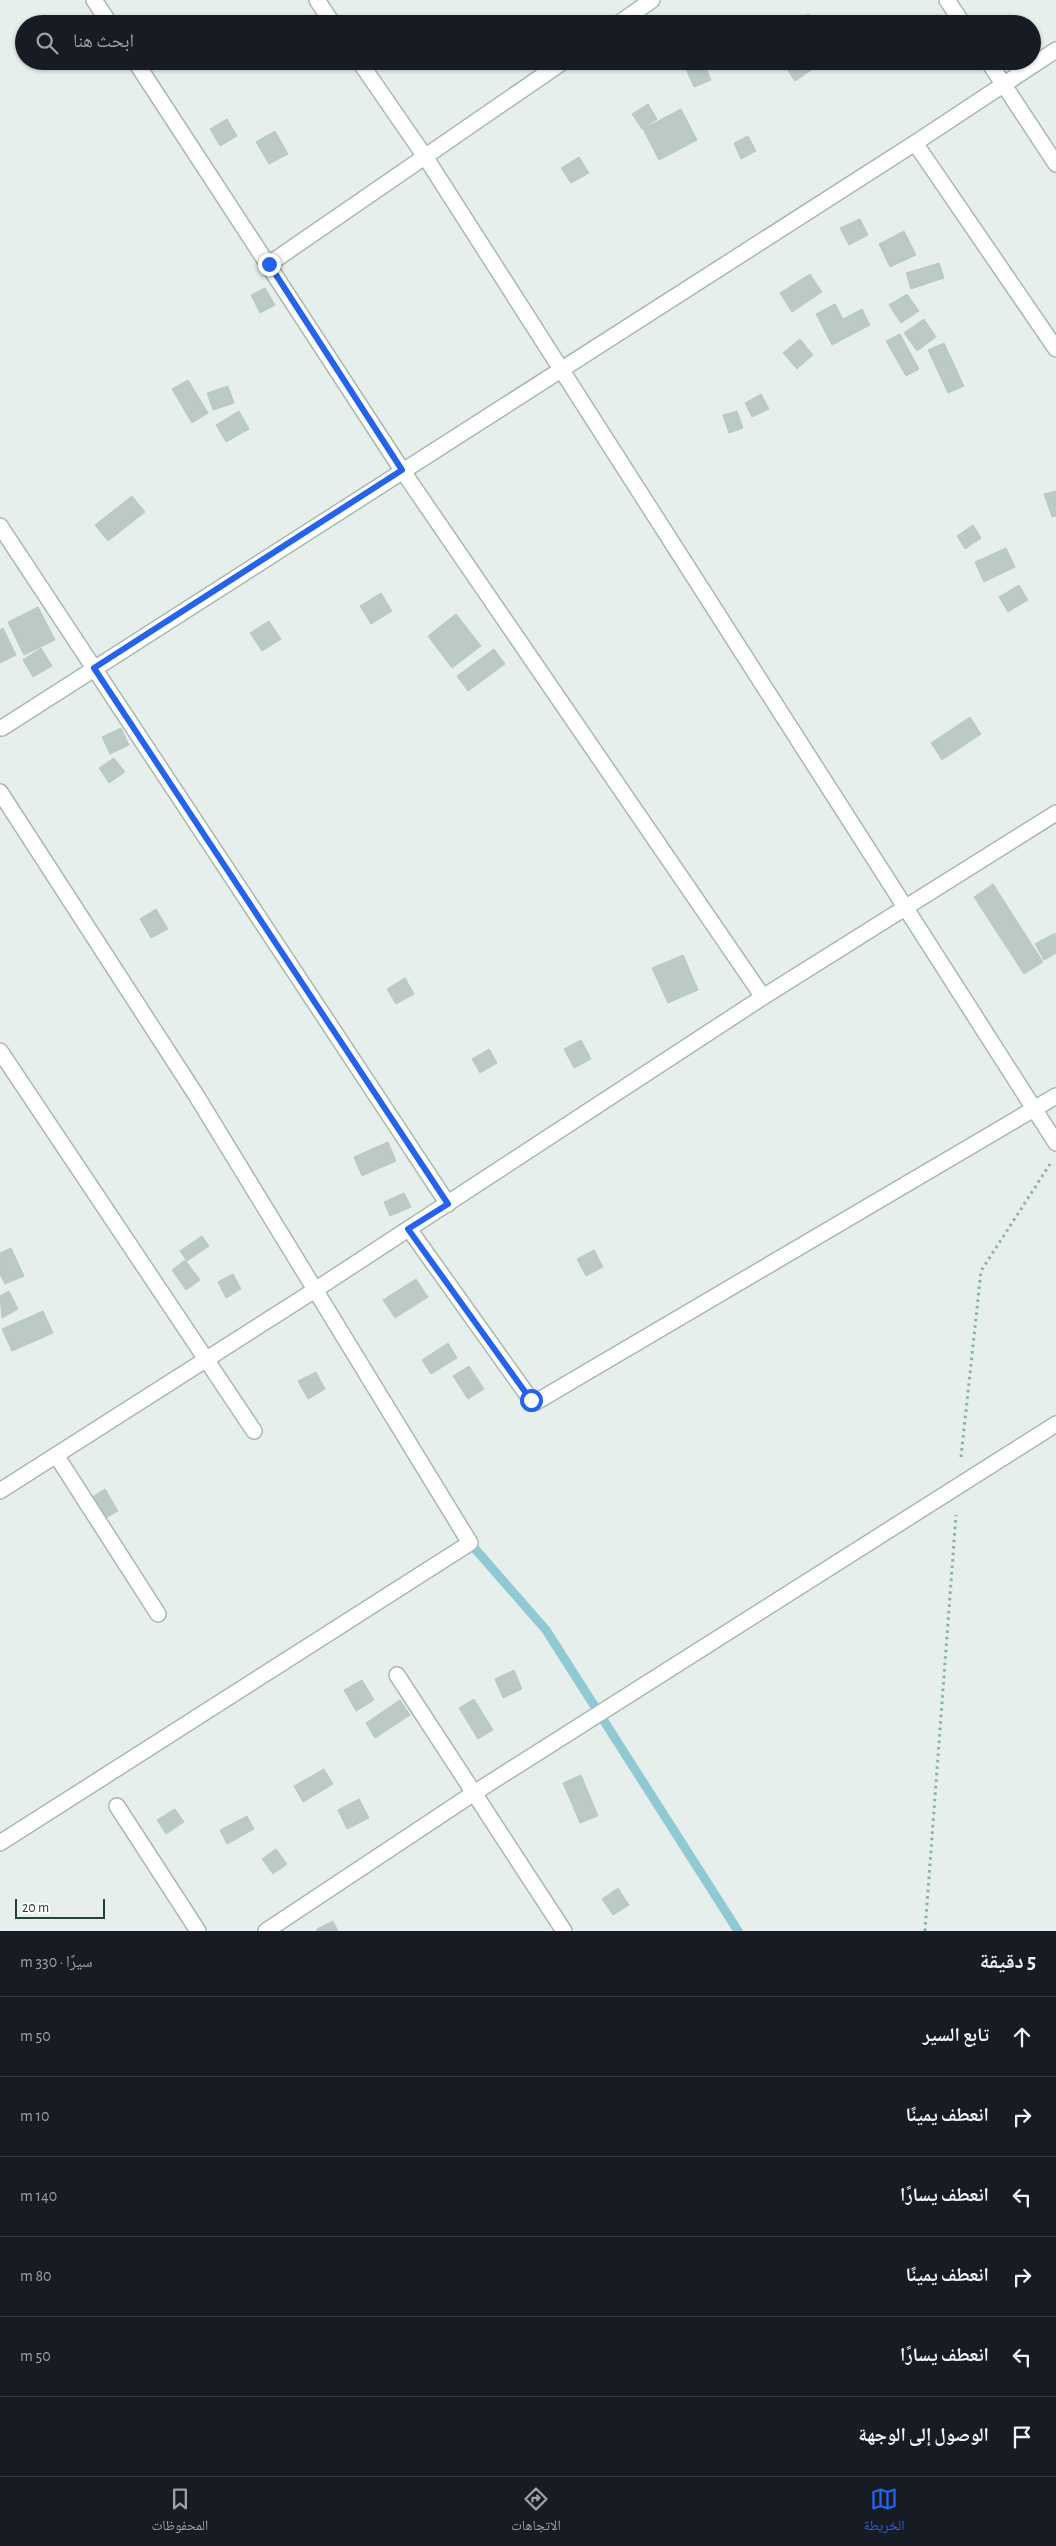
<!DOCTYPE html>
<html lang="ar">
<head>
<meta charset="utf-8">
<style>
	:root { --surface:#171b24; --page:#20242c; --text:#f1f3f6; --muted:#9ea1a6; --line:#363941; --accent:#2563eb }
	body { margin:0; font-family:"Alegreya Sans","Noto Naskh Arabic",sans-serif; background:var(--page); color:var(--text); direction:rtl }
	.scale { position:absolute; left:15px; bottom:12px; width:90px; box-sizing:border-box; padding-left:5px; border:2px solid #24423a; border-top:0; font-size:14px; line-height:18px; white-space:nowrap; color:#24423a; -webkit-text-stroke:4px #f7fbf9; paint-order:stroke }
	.stop { position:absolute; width:15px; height:15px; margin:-11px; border:4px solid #2563eb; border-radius:50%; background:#fff }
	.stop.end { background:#2563eb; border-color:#fff; box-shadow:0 1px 5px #0008 }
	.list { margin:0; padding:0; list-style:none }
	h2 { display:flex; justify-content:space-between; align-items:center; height:65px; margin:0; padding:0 20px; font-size:21px }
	h2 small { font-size:16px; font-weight:400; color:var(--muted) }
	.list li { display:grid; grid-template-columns:32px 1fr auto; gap:15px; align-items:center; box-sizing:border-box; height:80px; padding:0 20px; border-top:1px solid var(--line) }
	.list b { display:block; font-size:19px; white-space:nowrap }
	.list em { font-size:16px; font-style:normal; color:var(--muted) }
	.icon { flex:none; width:28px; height:28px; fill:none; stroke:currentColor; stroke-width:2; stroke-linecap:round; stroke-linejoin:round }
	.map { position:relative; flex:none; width:1056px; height:1931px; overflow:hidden; direction:ltr }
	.search { position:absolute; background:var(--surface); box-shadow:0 1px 4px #0004; left:15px; right:15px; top:15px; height:55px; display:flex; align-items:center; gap:12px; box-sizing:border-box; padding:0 18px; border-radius:28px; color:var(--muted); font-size:19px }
	.sheet { height:545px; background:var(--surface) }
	nav { display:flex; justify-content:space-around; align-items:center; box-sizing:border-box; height:70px; border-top:1px solid var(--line); background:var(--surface); font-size:14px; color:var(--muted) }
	nav a { display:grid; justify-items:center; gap:2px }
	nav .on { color:var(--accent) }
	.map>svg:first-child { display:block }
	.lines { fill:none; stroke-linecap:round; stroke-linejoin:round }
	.stream { stroke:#8ec9d4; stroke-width:9 }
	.building { fill:#bbcac4; stroke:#b8c9c2 }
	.minor-casing { stroke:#a8b8b2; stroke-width:18 }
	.path { stroke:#86b3a5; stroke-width:3; stroke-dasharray:2.5 4; stroke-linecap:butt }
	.minor { stroke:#fff; stroke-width:15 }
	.route { stroke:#2563eb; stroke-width:6 }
</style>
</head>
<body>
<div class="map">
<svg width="1056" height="1931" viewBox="0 0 1056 1931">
	<rect width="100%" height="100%" fill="#e6efeb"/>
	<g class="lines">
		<!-- stream -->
		<path class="stream" d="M470,1543l76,87 192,301"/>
	</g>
	<!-- building -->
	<path class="building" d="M809,14l5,10h-22l-1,-1z
		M699,61h4l8,19 -17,7 -9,-20z
		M786,61h27l4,5 -22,15 -12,-18z
		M648,104l9,15 -15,10 -10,-15z
		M681,109l16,31 -38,20 -16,-31z
		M227,119l10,17 -17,10 -10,-17z
		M275,131l13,23 -19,10 -13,-22z
		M748,136l8,15 -15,8 -7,-16z
		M579,157l10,16 -18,10 -10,-15z
		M860,219l8,16 -19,10 -9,-17z
		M904,231l12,24 -26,12 -11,-23z
		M939,263l5,15 -33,11 -5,-16z
		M810,274l12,18 -30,20 -12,-19z
		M265,288l10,17 -15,8 -9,-18z
		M907,294l12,17 -18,12 -12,-18z
		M835,304l8,15 19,-10 8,16 -38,20 -16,-31z
		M924,319l12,18 -19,14 -13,-18z
		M900,334l19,35 -13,7 -20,-35z
		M800,339l13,16 -16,14 -14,-16z
		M944,343l20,43 -16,7 -20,-43z
		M188,380l20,33 -16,10 -20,-34z
		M228,386l6,17 -21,7 -6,-17z
		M761,394l8,15 -17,8 -7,-14z
		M239,411l10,18 -23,13 -10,-17z
		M737,411l6,17 -14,5 -6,-18z
		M1056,491v25l-4,1 -8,-23z
		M132,496l13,16 -37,29 -13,-16z
		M973,525l8,13 -16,11 -8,-13z
		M1006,548l9,19 -31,15 -9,-20z
		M1019,585l9,15 -20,12 -9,-15z
		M381,593l11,18 -21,13 -11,-18z
		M38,607l17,33 -31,15 -16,-33z
		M456,614l25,32 -29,22 -24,-32z
		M269,621l12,18 -19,12 -12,-18z
		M3,628l13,27 -16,8v-33z
		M41,648l11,18 -19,11 -10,-17z
		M494,649l11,15 -37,27 -11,-15z
		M970,717l11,17 -39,26 -11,-17z
		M121,728l8,17 -19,9 -8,-17z
		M114,758l11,14 -16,11 -10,-15z
		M993,884l50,78 -19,12 -50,-77z
		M156,909l12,20 -17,9 -11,-19z
		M1055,933l1,20 -12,7 -9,-16z
		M683,955l15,35 -30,13 -16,-35z
		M405,978l9,16 -18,10 -9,-15z
		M581,1040l10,19 -17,9 -10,-19z
		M489,1049l8,14 -17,10 -8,-14z
		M388,1142l8,19 -34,15 -8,-19z
		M404,1193l7,14 -21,9 -6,-14z
		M202,1236l7,10 -22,15 -7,-10z
		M11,1248l13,28 -19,8 -5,-10v-21z
		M594,1250l9,17 -17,9 -9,-17z
		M185,1260l15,20 -14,10 -14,-20z
		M233,1274l8,15 -15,9 -8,-16z
		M416,1279l12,18 -33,21 -12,-18z
		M9,1291l9,18 -16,9 -2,-22z
		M43,1311l10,22 -41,18 -10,-22z
		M448,1343l9,15 -26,16 -9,-14z
		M469,1366l15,23 -16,10 -15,-23z
		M316,1372l9,17 -17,10 -10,-18z
		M105,1489l13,22 -16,9 -13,-21z
		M514,1670l8,19 -19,9 -8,-19z
		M362,1680l12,20 -18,11 -12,-21z
		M474,1699l19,31 -15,9 -19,-31z
		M400,1700l10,15 -35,23 -9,-15z
		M324,1769l9,15 -30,18 -9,-16z
		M581,1775l17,41 -18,7 -17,-40z
		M359,1799l10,19 -22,11 -9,-19z
		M175,1809l9,13 -18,12 -9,-14z
		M247,1816l7,13 -27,15 -7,-14z
		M276,1849l11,15 -14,10 -11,-15z
		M618,1888l11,17 -16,10 -11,-16z
		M333,1921l5,10h-21v-2z"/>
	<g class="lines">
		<defs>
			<path id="minor" d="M94,0l16,24
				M317,0l16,24
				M947,0l16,24
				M618,24l34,-24
				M135,61l267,409 361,527
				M359,61l67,97 630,985
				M988,61l68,103
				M915,143l141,206
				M269,264l295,-203
				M0,526l448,678
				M2,728l913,-585 141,-93
				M0,792l196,303 274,448 -470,300
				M0,1051l254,380
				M409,1229l122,171 5,2 520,-306
				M56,1455l102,159
				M0,1491l315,-201 448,-293 293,-184
				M397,1675l167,256
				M117,1806l81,125
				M266,1931l208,-138 582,-369"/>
		</defs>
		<!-- minor casing -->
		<use href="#minor" class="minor-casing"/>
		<!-- path -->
		<path class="path" d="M961,1457l20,-186 69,-107
			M925,1931l31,-416"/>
		<!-- minor -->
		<use href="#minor" class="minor"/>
	</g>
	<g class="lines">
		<!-- route -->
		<path class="route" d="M269,264l133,206 -308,198 354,536 -40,25 123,171"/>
	</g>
</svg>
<div class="scale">20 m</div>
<div class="stop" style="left:531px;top:1400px"></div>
<div class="stop end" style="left:269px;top:264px"></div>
<div class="search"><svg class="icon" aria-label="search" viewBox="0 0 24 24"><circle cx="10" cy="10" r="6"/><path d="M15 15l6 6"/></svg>ابحث هنا</div>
</div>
<section class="sheet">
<h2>5 دقيقة<small>سيرًا · 330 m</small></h2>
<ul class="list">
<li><svg class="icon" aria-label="ahead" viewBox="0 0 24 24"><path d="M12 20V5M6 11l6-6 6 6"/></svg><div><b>تابع السير</b></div><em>50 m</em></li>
<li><svg class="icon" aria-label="right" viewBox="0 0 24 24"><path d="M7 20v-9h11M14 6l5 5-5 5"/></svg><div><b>انعطف يمينًا</b></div><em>10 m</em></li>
<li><svg class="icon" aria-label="left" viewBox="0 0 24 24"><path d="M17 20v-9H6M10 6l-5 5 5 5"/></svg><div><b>انعطف يسارًا</b></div><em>140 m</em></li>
<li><svg class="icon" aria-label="right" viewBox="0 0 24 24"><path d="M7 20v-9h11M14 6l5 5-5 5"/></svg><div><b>انعطف يمينًا</b></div><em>80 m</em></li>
<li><svg class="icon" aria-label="left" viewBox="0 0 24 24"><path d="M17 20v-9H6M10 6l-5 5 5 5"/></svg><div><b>انعطف يسارًا</b></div><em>50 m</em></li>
<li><svg class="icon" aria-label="arrive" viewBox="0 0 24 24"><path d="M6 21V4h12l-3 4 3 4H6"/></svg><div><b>الوصول إلى الوجهة</b></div></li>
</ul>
</section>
<nav>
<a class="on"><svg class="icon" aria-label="map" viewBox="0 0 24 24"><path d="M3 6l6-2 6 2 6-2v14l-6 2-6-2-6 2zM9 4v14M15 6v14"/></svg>الخريطة</a>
<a><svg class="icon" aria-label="directions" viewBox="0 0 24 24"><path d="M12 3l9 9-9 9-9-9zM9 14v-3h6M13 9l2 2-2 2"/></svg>الاتجاهات</a>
<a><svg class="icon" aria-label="saved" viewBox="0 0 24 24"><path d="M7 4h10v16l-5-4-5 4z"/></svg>المحفوظات</a>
</nav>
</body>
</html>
